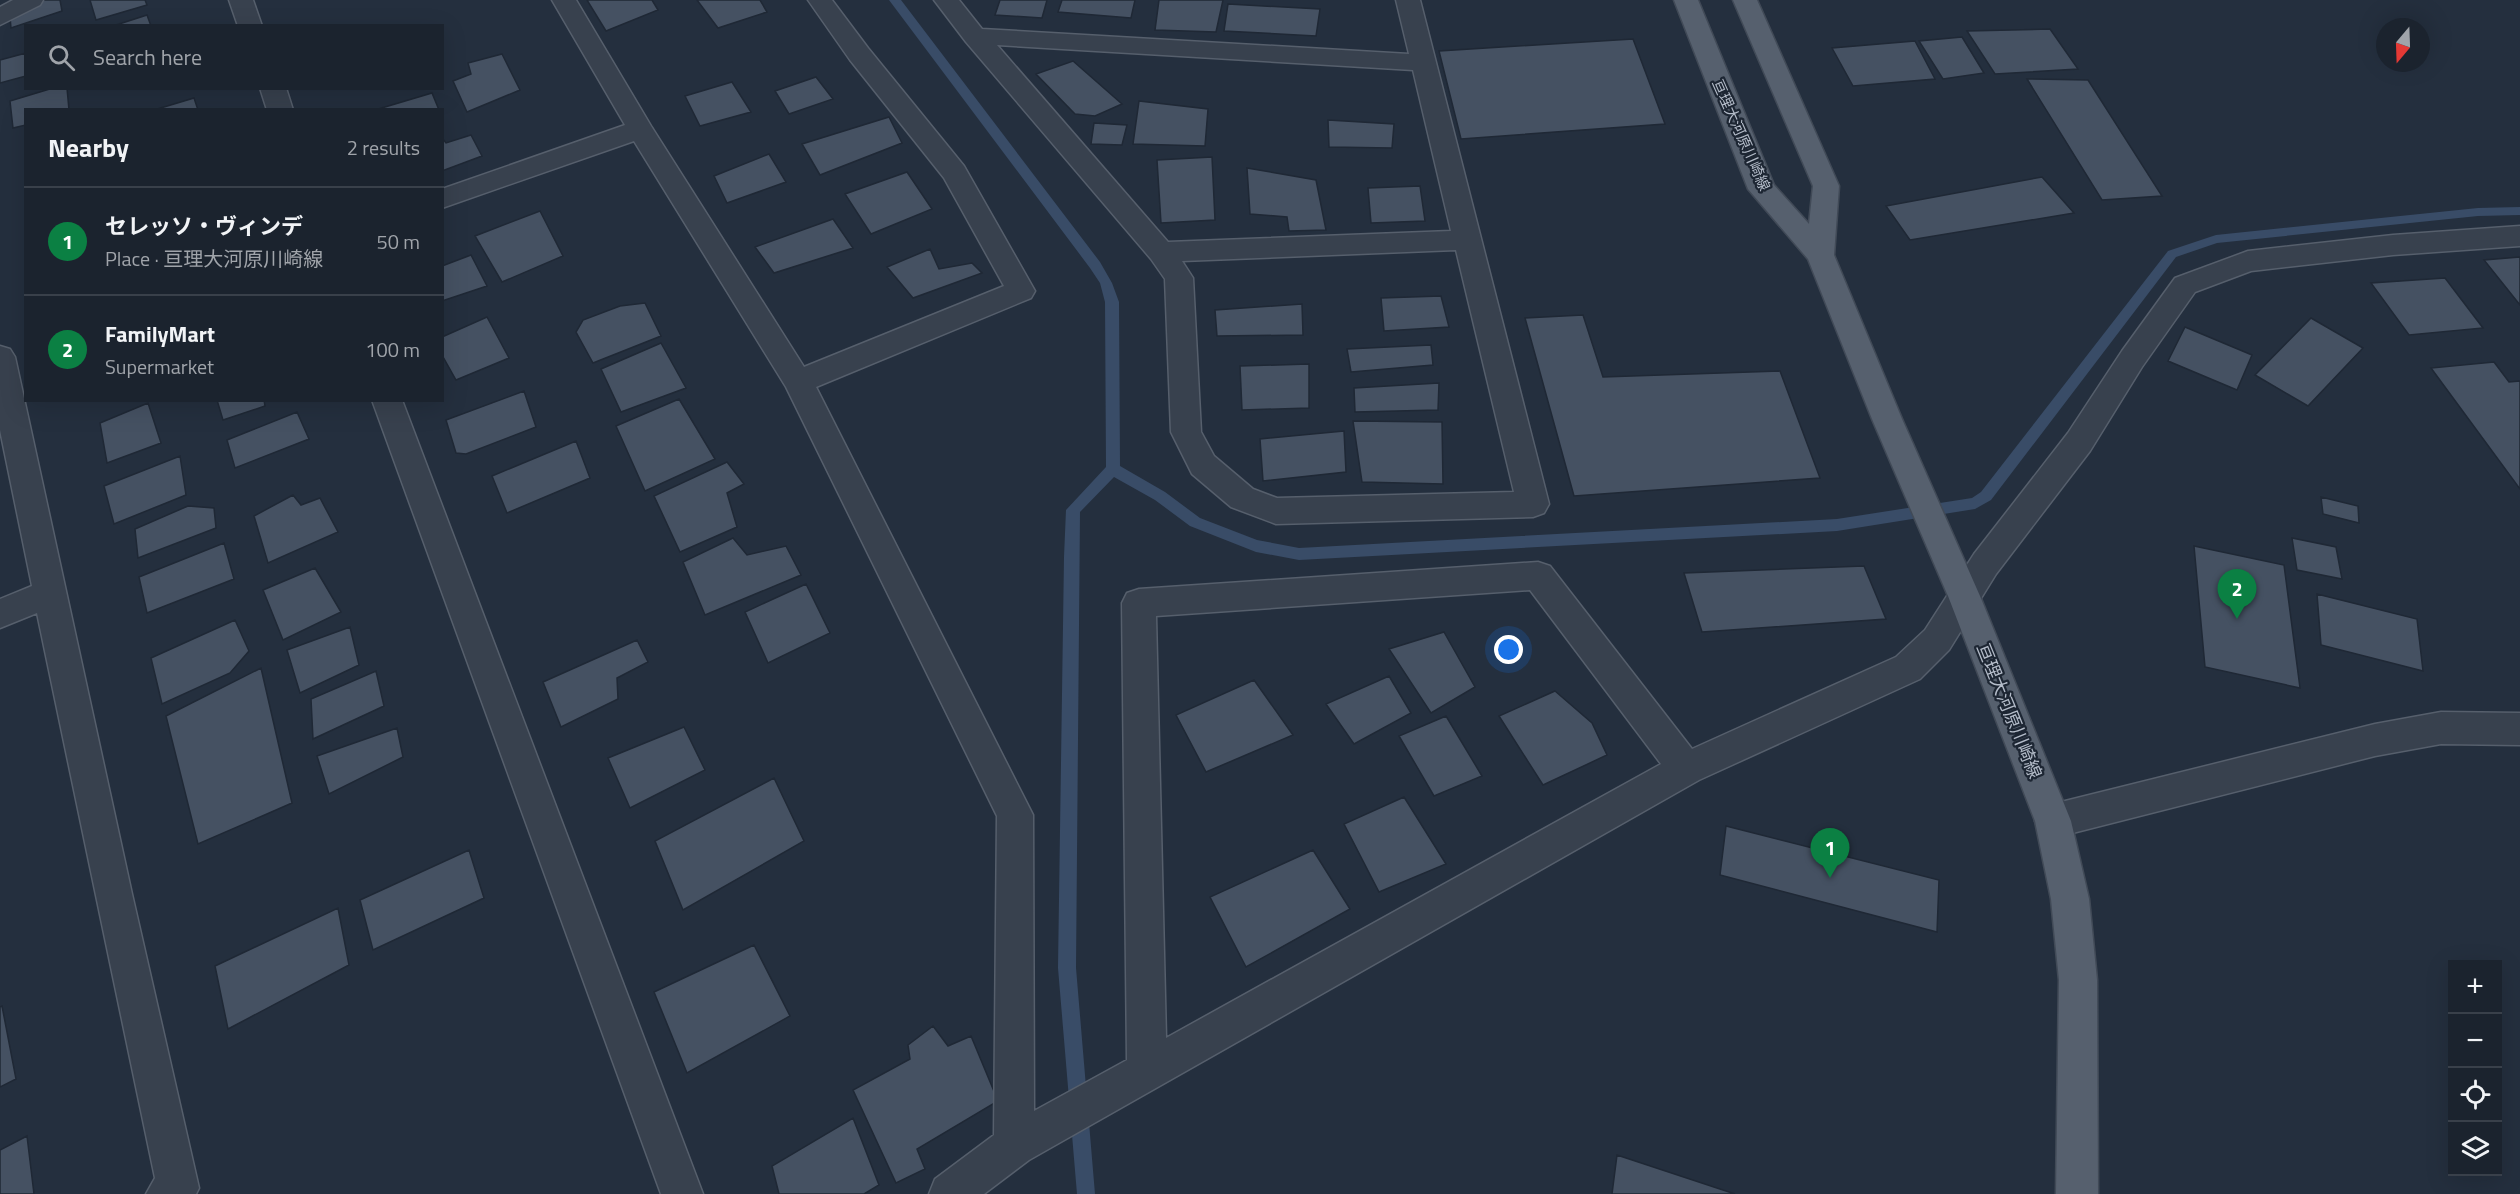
<!DOCTYPE html>
<html lang="en">
<head>
<meta charset="utf-8">
<style>
	:root { --surface:#1b232e; --page:#242b36; --text:#f1f3f6; --muted:#a0a4aa; --line:#39404a; --accent:#0b8043 }
	body { margin:0; font-family:"Titillium Web","Noto Sans JP",sans-serif; background:var(--page); color:var(--text) }
	.controls { position:absolute; right:18px; bottom:18px; display:grid; overflow:hidden; border-radius:0px; box-shadow:0 6px 24px #0002 }
	.controls button { width:54px; height:54px; display:grid; place-items:center; padding:0; border:0; border-bottom:2px solid var(--line); background:var(--surface); color:var(--text); font:30px sans-serif }
	.compass { position:absolute; left:2376px; top:18px; width:54px; height:54px; border-radius:50%; background:var(--surface); box-shadow:0 6px 24px #0002; rotate:199deg }
	.you { position:absolute; left:1509px; top:650px; width:21px; height:21px; margin:-15px; border:4px solid #fff; border-radius:50%; background:#1a73e8; box-shadow:0 0 0 9px #1a73e833 }
	.badge { display:grid; place-items:center; width:39px; height:39px; border-radius:50%; background:var(--accent); color:#fff; font-size:20px; font-weight:700 }
	.pin { position:absolute; translate:-50% -50px; filter:drop-shadow(0 2px 3px #0008) }
	.pin::after { content:''; position:absolute; top:32px; width:21px; height:18px; background:inherit; clip-path:polygon(0 0,100% 0,50% 100%) }
	.list { margin:0; padding:0; list-style:none }
	h2 { display:flex; justify-content:space-between; align-items:center; height:78px; margin:0; padding:0 24px; font-size:26px }
	h2 small { font-size:20px; font-weight:400; color:var(--muted) }
	.list li { display:grid; grid-template-columns:39px 1fr auto; gap:18px; align-items:center; box-sizing:border-box; height:108px; padding:0 24px; border-top:2px solid var(--line) }
	.list b { display:block; font-size:22px; white-space:nowrap }
	.list p { margin:0; font-size:20px; white-space:nowrap; color:var(--muted) }
	.list em { font-size:20px; font-style:normal; color:var(--muted) }
	.icon { flex:none; width:33px; height:33px; fill:none; stroke:currentColor; stroke-width:2; stroke-linecap:round; stroke-linejoin:round }
	.map { position:relative; flex:none; width:2520px; height:1194px; overflow:hidden }
	.search { position:absolute; background:var(--surface); box-shadow:0 6px 24px #0002; left:24px; top:24px; width:420px; height:66px; display:flex; align-items:center; gap:15px; box-sizing:border-box; padding:0 21px; border-radius:0px; color:var(--muted); font-size:22px }
	.panel { position:absolute; background:var(--surface); box-shadow:0 6px 24px #0002; left:24px; top:108px; width:420px; height:294px; border-radius:0px }
	.map>svg:first-child { display:block }
	.lines { fill:none; stroke-linecap:round; stroke-linejoin:round }
	.stream { fill:#394c67; fill-rule:evenodd }
	.building { fill:#455162; stroke:#1f2835; stroke-width:1.5 }
	.street-casing { stroke:#565f6c; stroke-width:3 }
	.primary-casing { stroke:#414a57; stroke-width:3 }
	.street { fill:#38414e; fill-rule:evenodd }
	.primary { fill:#56606e; fill-rule:evenodd }
	.labels { text-anchor:middle; stroke-width:4.5; stroke-linejoin:round; paint-order:stroke }
	.far-street-label { font-size:15px; fill:#b4bcc9; stroke:#1d2633 }
	.street-label { font-size:18px; fill:#b4bcc9; stroke:#1d2633 }
</style>
</head>
<body>
<div class="map">
<svg width="2520" height="1194" viewBox="0 0 2520 1194">
	<rect width="100%" height="100%" fill="#242f3e"/>
	<g class="lines">
		<!-- stream -->
		<path class="stream" d="M889,0h12l199,262 12,21 7,19 1,164 45,26 35,26 57,22 42,8 538,-29 135,-21 9,-6 187,-241 48,-16 262,-27 42,-1v8l-42,1 -261,27 -41,14 -185,243 -16,9 -138,22 -538,29 -43,-8 -66,-26 -35,-26 -41,-23 -34,35 -4,456 19,226h-18l-19,-226 6,-411 2,-47 40,-43 -1,-165 -5,-19 -10,-15z"/>
	</g>
	<!-- building -->
	<path class="building" d="M44,0h16l2,11 -51,17 -1,-11z
		M90,0h55l2,5 -51,15z
		M587,0h65l6,10 -52,21z
		M697,0h63l7,12 -49,16z
		M1000,0h47l-5,18 -47,-3z
		M1062,0h73l-4,18 -73,-6z
		M1159,0h64l-7,32 -61,-2z
		M1228,4l92,5 -4,27 -92,-5z
		M147,15l4,11h-38z
		M2050,29l28,40 -83,5 -28,-43z
		M1962,37l22,36 -41,6 -24,-38z
		M1633,39l32,85 -204,15 -22,-88z
		M1915,41l20,38 -82,7 -21,-38z
		M26,53v23l-26,7v-23z
		M502,54l18,36 -53,22 -14,-31 18,-7 -3,-11z
		M1073,61l49,43 -27,12 -20,-2 -39,-40z
		M816,77l17,22 -44,15 -14,-23z
		M2027,79l61,1 74,116 -60,4z
		M732,82l19,30 -51,14 -15,-30z
		M53,88h14l2,22h-43v15l-13,3 -3,-27z
		M432,93l7,17h-64z
		M194,98l4,12h-44z
		M1139,101l69,8 -3,37 -72,-2z
		M889,117l13,26 -82,32 -18,-31z
		M1328,120l66,4 -2,24 -63,-1z
		M1094,123l33,2 -5,20 -31,-1z
		M471,135l11,21 -40,15v-33l4,5z
		M769,154l17,28 -59,21 -13,-27z
		M1212,157l3,63 -54,3 -4,-63z
		M1247,168l69,12 10,50 -37,1 -2,-14 -37,-3z
		M907,172l25,37 -61,25 -26,-40z
		M2042,177l32,36 -164,27 -24,-34z
		M1420,186l5,35 -54,2 -3,-35z
		M540,211l23,45 -61,26 -27,-46z
		M833,219l20,29 -79,25 -19,-26z
		M930,249l9,20 33,-6 10,10 -69,25 -26,-31z
		M471,255l16,31 -45,15v-35z
		M2520,257v48l-36,-45z
		M2445,278l38,50 -74,7 -38,-52z
		M1441,296l8,31 -65,4 -3,-33z
		M645,303l16,33 -68,27 -17,-31 7,-12 37,-14z
		M1302,304l1,31 -86,1 -2,-26z
		M1583,315l20,62 177,-6 40,107 -246,18 -49,-178z
		M487,317l22,41 -53,22 -14,-25v-18z
		M2311,318l52,30 -55,58 -53,-31z
		M2185,327l67,28 -15,35 -69,-29z
		M661,343l25,45 -65,24 -20,-43z
		M1431,345l2,20 -82,7 -4,-23z
		M2494,362l15,20 11,-1v108l-89,-121z
		M1309,364v44l-67,2 -2,-44z
		M1439,383l-1,27 -83,2 -1,-24z
		M524,391l12,36 -70,27 -10,-1 -10,-33z
		M679,399l36,60 -70,32 -29,-65z
		M217,400h47l1,6 -42,14z
		M148,403l13,40 -54,20 -7,-40z
		M297,412l12,27 -74,29 -8,-28z
		M1353,421l89,1 1,62 -81,-2z
		M1344,431l2,41 -83,9 -3,-42z
		M576,441l14,37 -83,35 -15,-37z
		M180,456l6,39 -72,29 -10,-38z
		M727,462l17,22 -17,9 10,34 -57,25 -26,-56z
		M293,495l8,10 19,-7 18,34 -70,31 -14,-47z
		M2321,497l37,9 1,17 -36,-9z
		M188,506l26,2 2,20 -78,30 -3,-29z
		M733,538l14,17 39,-9 15,29 -96,40 -22,-53z
		M2292,538l44,9 6,32 -45,-9z
		M224,543l10,36 -87,34 -8,-36z
		M2194,546l90,19 16,123 -95,-21z
		M1864,566l22,53 -184,13 -18,-59z
		M315,568l26,44 -58,28 -20,-50z
		M806,584l24,49 -62,30 -23,-51z
		M2317,594l100,25 6,52 -102,-26z
		M235,620l14,31 -19,22 -68,31 -11,-46z
		M350,627l9,38 -59,28 -13,-43z
		M1444,632l31,55 -44,26 -42,-64z
		M637,640l11,22 -31,16 1,21 -57,28 -18,-45z
		M261,668l31,135 -94,41 -32,-128z
		M376,671l8,35 -71,33 -2,-40z
		M1389,676l22,37 -57,31 -28,-40z
		M1254,680l39,55 -87,37 -30,-57z
		M1555,691l37,32 15,32 -64,30 -44,-69z
		M1446,716l36,60 -48,20 -35,-60z
		M684,727l21,43 -75,38 -22,-50z
		M397,728l6,29 -74,37 -12,-38z
		M774,778l30,63 -121,69 -28,-69z
		M1404,797l42,67 -67,28 -35,-68z
		M1726,826l213,54 -2,52 -217,-57z
		M469,850l15,48 -111,52 -13,-50z
		M1313,850l37,59 -104,58 -36,-70z
		M338,908l11,57 -121,64 -13,-63z
		M754,945l36,71 -103,57 -33,-81z
		M2,1006l14,73 -16,8v-80z
		M933,1026l15,20 23,-10 27,65 -81,48 8,20 -29,14 -43,-93 57,-31 -2,-14z
		M853,1118l26,67 -15,9h-85l-7,-28z
		M27,1136l7,58h-34v-44z
		M1617,1155l118,39h-123z"/>
	<g class="lines">
		<defs>
			<path id="street" d="M13,0h30l-3,5 -40,20v-18z
				M229,0h24l9,26h-24z
				M552,0h24l75,126 153,241 200,-81 -60,-108 -94,-118 -42,-60h24l36,48 96,118 71,125 -4,7 -215,89 217,428 1,296 93,-51 -5,-457 5,-10 12,-4 399,-27 12,4 142,183 204,-92 29,-27 49,-76 94,-121 54,-82 53,-73 73,-27 145,-16 127,-9v20l-127,9 -142,16 -56,21 -53,75 -52,84 -94,123 -47,76 -29,29 -221,101 -670,380 -45,34h-55l6,-15 59,-44 3,-319 -211,-429 -152,-246 -192,67v-19l183,-64zM1530,590l131,174 -495,274 -10,-422z
				M934,0h25l23,29 427,25 -13,-54h24l129,504 -5,9 -11,4 -257,7 -45,-17 -39,-33 -21,-42 -6,-153 -14,-20 -185,-217zM997,45l416,25 38,161 -283,11zM1456,250l58,242 -237,6 -24,-9 -39,-33 -13,-24 -8,-154 -11,-17z
				M260,88h26l7,22h-26z
				M0,346l10,3 5,8 117,537 67,294 -3,6h-50l9,-16 -118,-565 -37,15v-29l32,-13 -32,-156z
				M372,400h30l301,794h-42z
				M2441,712l79,1v32l-79,-1 -66,12 -322,82 -13,-5 -5,-12 5,-12 13,-5 322,-80z"/>
			<path id="primary" d="M1674,0h24l76,185 35,39 4,-38 -80,-186h24l82,186 -5,69 68,164 78,177 91,225 18,78 8,81 1,214h-42l3,-214 -8,-81 -16,-78 -87,-225 -76,-177 -64,-160 -60,-70z"/>
		</defs>
		<!-- street casing -->
		<use href="#street" class="street-casing"/>
		<!-- primary casing -->
		<use href="#primary" class="primary-casing"/>
		<!-- street -->
		<use href="#street" class="street"/>
		<!-- primary -->
		<use href="#primary" class="primary"/>
	</g>
	<g class="labels">
		<!-- far-street labels -->
		<g class="far-street-label">
			<text transform="translate(1741 135) rotate(66)" y="5">亘理大河原川崎線</text>
		</g>
		<!-- street labels -->
		<g class="street-label">
			<text transform="translate(2009 711) rotate(68)" y="6">亘理大河原川崎線</text>
		</g>
	</g>
</svg>
<div class="controls">
<button>+</button>
<button>−</button>
<button><svg class="icon" aria-label="locate" viewBox="0 0 24 24"><circle cx="12" cy="12" r="6"/><path d="M12 2v4M12 18v4M2 12h4M18 12h4"/></svg></button>
<button><svg class="icon" aria-label="layers" viewBox="0 0 24 24"><path d="M12 4l9 5-9 5-9-5zM3 14l9 5 9-5"/></svg></button>
</div>
<svg class="compass" viewBox="-18 -18 36 36"><path d="M0-13l5 13h-10z" fill="#e53935"/><path d="M0 13l5-13h-10z" fill="#a0a4aa"/></svg>
<div class="you"></div>
<div class="pin badge" style="left:1830px;top:878px">1</div>
<div class="pin badge" style="left:2237px;top:619px">2</div>
<div class="search"><svg class="icon" aria-label="search" viewBox="0 0 24 24"><circle cx="10" cy="10" r="6"/><path d="M15 15l6 6"/></svg>Search here</div>
<section class="panel">
<h2>Nearby<small>2 results</small></h2>
<ul class="list">
<li><span class="badge">1</span><div><b>セレッソ・ヴィンデ</b><p>Place · 亘理大河原川崎線</p></div><em>50 m</em></li>
<li><span class="badge">2</span><div><b>FamilyMart</b><p>Supermarket</p></div><em>100 m</em></li>
</ul>
</section>
</div>
</body>
</html>
